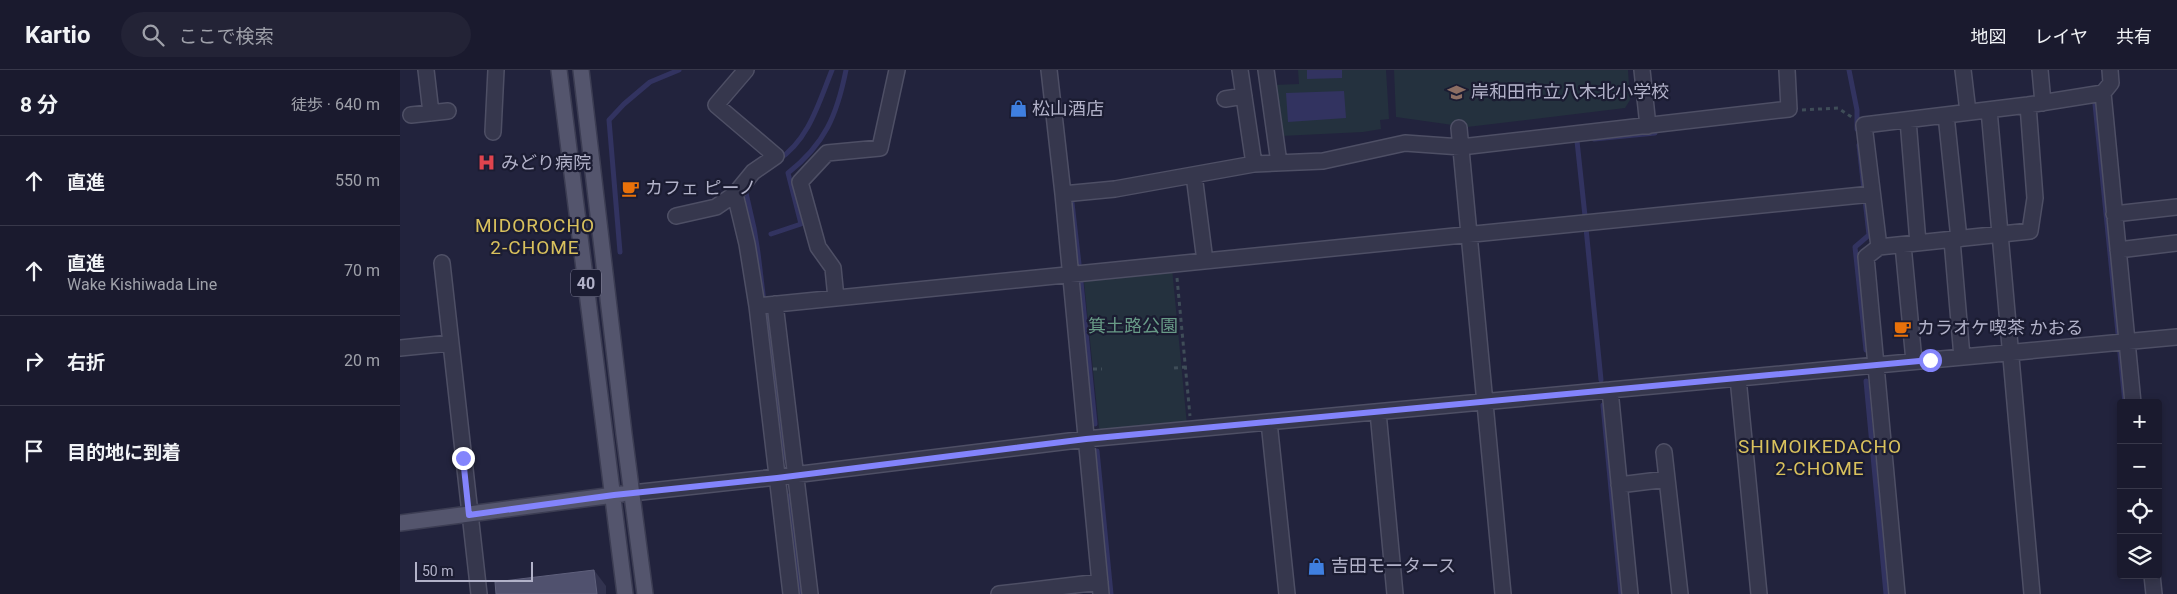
<!DOCTYPE html>
<html lang="ja">
<head>
<meta charset="utf-8">
<style>
	:root { --surface:#1a1a2e; --page:#232336; --text:#f1f3f6; --muted:#9fa1aa; --line:#38384a }
	body { margin:0; font-family:Roboto,"Noto Sans JP",sans-serif; background:var(--page); color:var(--text) }
	.controls { position:absolute; right:15px; bottom:15px; display:grid; overflow:hidden; border-radius:5px; box-shadow:0 2px 8px #0003 }
	.controls button { width:45px; height:45px; display:grid; place-items:center; padding:0; border:0; border-bottom:1px solid var(--line); background:var(--surface); color:var(--text); font:25px sans-serif }
	.scale { position:absolute; left:15px; bottom:12px; width:118px; box-sizing:border-box; padding-left:5px; border:2px solid #b2b2c9; border-top:0; font-size:14px; line-height:18px; white-space:nowrap; color:#b2b2c9; -webkit-text-stroke:4px #1b1c32; paint-order:stroke }
	.stop { position:absolute; width:15px; height:15px; margin:-11px; border:4px solid #8384fc; border-radius:50%; background:#fff }
	.stop.end { background:#8384fc; border-color:#fff; box-shadow:0 1px 5px #0008 }
	.list { margin:0; padding:0; list-style:none }
	h2 { display:flex; justify-content:space-between; align-items:center; height:65px; margin:0; padding:0 20px; font-size:21px }
	h2 small { font-size:16px; font-weight:400; color:var(--muted) }
	.list li { display:grid; grid-template-columns:32px 1fr auto; gap:15px; align-items:center; box-sizing:border-box; height:90px; padding:0 20px; border-top:1px solid var(--line) }
	.list b { display:block; font-size:19px; white-space:nowrap }
	.list p { margin:0; font-size:16px; white-space:nowrap; color:var(--muted) }
	.list em { font-size:16px; font-style:normal; color:var(--muted) }
	.icon { flex:none; width:28px; height:28px; fill:none; stroke:currentColor; stroke-width:2; stroke-linecap:round; stroke-linejoin:round }
	.map { position:relative; flex:none; width:1777px; height:524px; overflow:hidden }
	header { display:flex; align-items:center; gap:30px; box-sizing:border-box; height:70px; padding:0 25px; background:var(--surface); border-bottom:1px solid var(--line) }
	header strong { font-size:24px }
	nav { display:flex; gap:28px; margin-inline-start:auto; font-size:18px }
	.search { width:350px; height:45px; background:var(--page); display:flex; align-items:center; gap:12px; box-sizing:border-box; padding:0 18px; border-radius:28px; color:var(--muted); font-size:19px }
	main { display:flex }
	aside { flex:1; background:var(--surface) }
	.map>svg:first-child { display:block }
	.green { fill:#24313e }
	.water { fill:#323360 }
	.lines { fill:none; stroke-linecap:round; stroke-linejoin:round }
	.stream { stroke:#323360; stroke-width:5 }
	.minor-casing { stroke:#4e4f65; stroke-width:18 }
	.major-casing { stroke:#3c3d53; stroke-width:18 }
	.path { stroke:#3f4d58; stroke-width:3; stroke-dasharray:4 4; stroke-linecap:butt }
	.minor { stroke:#36374d; stroke-width:15 }
	.major { stroke:#54556d; stroke-width:15 }
	.shaded-wall { fill:#32334f }
	.building { fill:#50516e; stroke:#5f607c }
	.route { stroke:#8384fc; stroke-width:6 }
	.labels { text-anchor:middle; stroke-width:4.5; stroke-linejoin:round; paint-order:stroke }
	.shield { fill:#1b1c32; stroke:#85859c; stroke-width:1 }
	.shield-label { font-size:16px; font-weight:bold; fill:#b2b2c9 }
	.poi-label { font-size:18px; fill:#b2b2c9; stroke:#1b1c32; text-anchor:start }
	.park-label { font-size:18px; fill:#689b87; stroke:#1b1c32 }
	.neighbourhood-label { font-size:19px; letter-spacing:1px; fill:#d9c15d; stroke:#1b1c32 }
</style>
</head>
<body>
<header>
<strong>Kartio</strong>
<div class="search"><svg class="icon" aria-label="search" viewBox="0 0 24 24"><circle cx="10" cy="10" r="6"/><path d="M15 15l6 6"/></svg>ここで検索</div>
<nav><a>地図</a><a>レイヤ</a><a>共有</a></nav>
</header>
<main>
<aside>
<h2>8 分<small>徒歩 · 640 m</small></h2>
<ul class="list">
<li><svg class="icon" aria-label="ahead" viewBox="0 0 24 24"><path d="M12 20V5M6 11l6-6 6 6"/></svg><div><b>直進</b></div><em>550 m</em></li>
<li><svg class="icon" aria-label="ahead" viewBox="0 0 24 24"><path d="M12 20V5M6 11l6-6 6 6"/></svg><div><b>直進</b><p>Wake Kishiwada Line</p></div><em>70 m</em></li>
<li><svg class="icon" aria-label="right" viewBox="0 0 24 24"><path d="M7 20v-9h11M14 6l5 5-5 5"/></svg><div><b>右折</b></div><em>20 m</em></li>
<li><svg class="icon" aria-label="arrive" viewBox="0 0 24 24"><path d="M6 21V4h12l-3 4 3 4H6"/></svg><div><b>目的地に到着</b></div></li>
</ul>
</aside>
<div class="map">
<svg width="1777" height="524" viewBox="0 0 1777 524">
	<rect width="100%" height="100%" fill="#22233d"/>
	<!-- green -->
	<path class="green" d="M898,0h88l3,49 -9,1 1,9 -18,3 -82,4 -8,-51 26,-1z
		M994,0h234l2,30 -5,8 -158,19 -71,-10z
		M772,198l15,157 -81,8 -7,-5 -15,-146 4,-5z"/>
	<!-- water -->
	<path class="water" d="M907,0h35v8l-35,1z
		M944,21l2,27 -58,4 -2,-29z"/>
	<g class="lines">
		<!-- stream -->
		<path class="stream" d="M1449,0l8,40v19
			M1699,26l-4,8 30,299
			M1194,69l61,-6 -1,-5
			M1177,71l8,75
			M1459,75l10,90 -14,12 11,103
			M378,90c31,-20 41,-58 54,-90
			M347,118l-1,5 8,35 4,25 25,205
			M671,124l8,70
			M1186,158l15,152
			M371,164l30,-10 -13,-51c37,-29 49,-58 58,-103
			M220,182l-11,-132 15,-16 26,-22 29,-12
			M681,212l14,142
			M1466,311l20,213
			M1203,335l18,189
			M697,381l14,143
			M388,426l12,98"/>
		<defs>
			<path id="minor" d="M26,0l5,43
				M649,0l14,124 38,400
				M840,0l14,94
				M866,0l13,93
				M1242,0l6,56
				M1563,0l5,42
				M1640,0l3,33
				M1703,23l30,310
				M825,29l19,-3
				M1589,40l43,484
				M11,45l37,-4
				M1546,45l13,124
				M1508,50l10,123
				M1059,58l44,466
				M93,62l3,-62
				M794,105l11,86
				M335,124l18,-22 23,-16 -60,-51 30,-35
				M663,124l52,-5 139,-25 69,-3 82,-18 56,4 328,-38 -2,-39
				M1714,144l63,-7
				M276,146l40,-9 19,-13 12,50 10,62 34,288
				M1552,170l10,117
				M1503,175l11,116
				M1479,177l151,-16 5,-33 -7,-93
				M1718,180l59,-7
				M42,193l37,331
				M436,228l-3,-30 -15,-21 -18,-65 27,-29 53,-5 17,-78
				M375,234l35,290
				M357,236l1115,-112
				M0,278l50,-5
				M1338,308l21,216
				M1210,320l20,204
				M978,342l17,182
				M869,352l18,172
				M1264,382l16,142
				M1219,415l48,-6
				M232,423l145,-16 309,-38 1091,-102
				M1752,505l2,19
				M599,524l101,-12
				M1497,524l-31,-337 13,-10 -15,-122 164,-20 75,-12 8,-10 -1,-13"/>
			<path id="major" d="M159,0l66,524
				M181,0l43,364 21,160
				M0,453l222,-29"/>
		</defs>
		<!-- minor casing -->
		<use href="#minor" class="minor-casing"/>
		<!-- major casing -->
		<use href="#major" class="major-casing"/>
		<!-- path -->
		<path class="path" d="M1402,40l36,-2 15,10
			M777,208l13,138
			M774,298l11,-1
			M693,299h9"/>
		<!-- minor -->
		<use href="#minor" class="minor"/>
		<!-- major -->
		<use href="#major" class="major"/>
	</g>
	<!-- shaded-wall -->
	<path class="shaded-wall" d="M194,500l12,16v8h-9z"/>
	<!-- building -->
	<path class="building" d="M194,500l3,24h-101l-1,-12z"/>
	<g class="lines">
		<!-- route -->
		<path class="route" d="M63,388l6,57 145,-20 163,-17 309,-39 844,-79"/>
	</g>
	<!-- icons -->
	<defs>
		<symbol id="school-bare" viewBox="-9 -9 18 18"><path d="M0-5L7-2L0 1L-7-2ZM-4 1L0 2.5L4 1V4Q0 6-4 4Z" fill="#8d6e63" stroke="#1b1c32" stroke-width="2.5" paint-order="stroke"/></symbol>
		<symbol id="shop-bare" viewBox="-9 -9 18 18"><path d="M-5-2.5h2.3a2.7 3.5 0 0 1 5.4 0H5L5.5 6h-11ZM-1.5-2.5h3a1.5 2.3 0 0 0-3 0Z" fill="#3f7fe0" stroke="#1b1c32" stroke-width="2.5" paint-order="stroke"/></symbol>
		<symbol id="hospital-bare" viewBox="-9 -9 18 18"><path d="M-5-5h3v3.5h4V-5h3V5h-3V1.5h-4V5h-3Z" fill="#e0444e" stroke="#1b1c32" stroke-width="2.5" paint-order="stroke"/></symbol>
		<symbol id="cafe-bare" viewBox="-9 -9 18 18"><path d="M-5.5-4.5H6V0H3Q3 3.5 0 3.5H-2.5Q-5.5 3.5-5.5 0ZM3-3.2v2h1.7v-2ZM-6 4.5H4V6H-6Z" fill="#e8710a" stroke="#1b1c32" stroke-width="2.5" paint-order="stroke"/></symbol>
	</defs>
	<g fill-rule="evenodd">
		<use href="#school-bare" x="1044" y="10" width="25" height="25"/>
		<use href="#shop-bare" x="606" y="26" width="25" height="25"/>
		<use href="#hospital-bare" x="74" y="80" width="25" height="25"/>
		<use href="#cafe-bare" x="218" y="106" width="25" height="25"/>
		<use href="#cafe-bare" x="1490" y="246" width="25" height="25"/>
		<use href="#shop-bare" x="904" y="484" width="25" height="25"/>
	</g>
	<g class="labels">
		<!-- shield labels -->
		<rect class="shield" x="171" y="199.5" width="30" height="27" rx="4"/>
		<g class="shield-label">
			<text x="186" y="219">40</text>
		</g>
		<!-- poi labels -->
		<g class="poi-label">
			<text x="1071" y="28">岸和田市立八木北小学校</text>
			<text x="632" y="45">松山酒店</text>
			<text x="101" y="99">みどり病院</text>
			<text x="245" y="124">カフェ ピーノ</text>
			<text x="1517" y="264">カラオケ喫茶 かおる</text>
			<text x="931" y="502">吉田モータース</text>
		</g>
		<!-- park labels -->
		<g class="park-label">
			<text x="733" y="262">箕土路公園</text>
		</g>
		<!-- neighbourhood labels -->
		<g class="neighbourhood-label">
			<text x="135" y="162">MIDOROCHO<tspan x="135" dy="22">2-CHOME</tspan></text>
			<text x="1420" y="383">SHIMOIKEDACHO<tspan x="1420" dy="22">2-CHOME</tspan></text>
		</g>
	</g>
</svg>
<div class="controls">
<button>+</button>
<button>−</button>
<button><svg class="icon" aria-label="locate" viewBox="0 0 24 24"><circle cx="12" cy="12" r="6"/><path d="M12 2v4M12 18v4M2 12h4M18 12h4"/></svg></button>
<button><svg class="icon" aria-label="layers" viewBox="0 0 24 24"><path d="M12 4l9 5-9 5-9-5zM3 14l9 5 9-5"/></svg></button>
</div>
<div class="scale">50 m</div>
<div class="stop" style="left:1530px;top:290px"></div>
<div class="stop end" style="left:63px;top:388px"></div>
</div>
</main>
</body>
</html>
